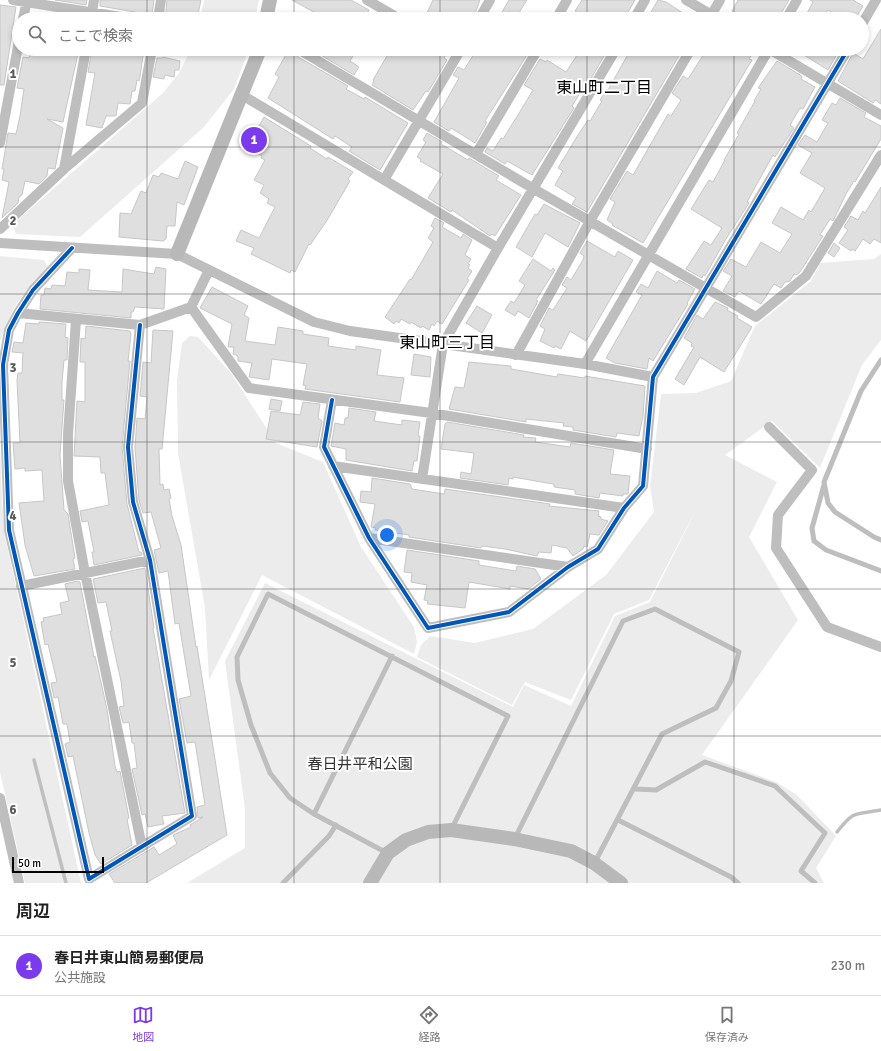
<!DOCTYPE html>
<html lang="ja">
<head>
<meta charset="utf-8">
<style>
	:root { --surface:#fff; --page:#f2f2f2; --text:#222; --muted:#767676; --line:#e0e0e0; --accent:#7c3aed }
	body { margin:0; font-family:Signika,"Noto Sans JP",sans-serif; background:var(--page); color:var(--text) }
	.scale { position:absolute; left:12px; bottom:10px; width:92px; box-sizing:border-box; padding-left:4px; border:2px solid #000; border-top:0; font-size:11px; line-height:14px; white-space:nowrap; color:#000; -webkit-text-stroke:3px #fff; paint-order:stroke }
	.you { position:absolute; left:387px; top:535px; width:14px; height:14px; margin:-10px; border:3px solid #fff; border-radius:50%; background:#1a73e8; box-shadow:0 0 0 6px #1a73e833 }
	.badge { display:grid; place-items:center; width:26px; height:26px; border-radius:50%; background:var(--accent); color:#fff; font-size:13px; font-weight:700 }
	.pin { position:absolute; translate:-50% -50%; border:2px solid #fff; box-shadow:0 1px 4px #0006 }
	.list { margin:0; padding:0; list-style:none }
	h2 { display:flex; justify-content:space-between; align-items:center; height:52px; margin:0; padding:0 16px; font-size:17px }
	h2 small { font-size:13px; font-weight:400; color:var(--muted) }
	.list li { display:grid; grid-template-columns:26px 1fr auto; gap:12px; align-items:center; box-sizing:border-box; height:60px; padding:0 16px; border-top:1px solid var(--line) }
	.list b { display:block; font-size:15px; white-space:nowrap }
	.list p { margin:0; font-size:13px; white-space:nowrap; color:var(--muted) }
	.list em { font-size:13px; font-style:normal; color:var(--muted) }
	.icon { flex:none; width:22px; height:22px; fill:none; stroke:currentColor; stroke-width:2; stroke-linecap:round; stroke-linejoin:round }
	.map { position:relative; flex:none; width:881px; height:883px; overflow:hidden }
	.search { position:absolute; background:var(--surface); box-shadow:0 2px 6px #0003; left:12px; right:12px; top:12px; height:44px; display:flex; align-items:center; gap:10px; box-sizing:border-box; padding:0 14px; border-radius:22px; color:var(--muted); font-size:15px }
	.sheet { height:112px; background:var(--surface) }
	nav { display:flex; justify-content:space-around; align-items:center; box-sizing:border-box; height:56px; border-top:1px solid var(--line); background:var(--surface); font-size:11px; color:var(--muted) }
	nav a { display:grid; justify-items:center; gap:2px }
	nav .on { color:var(--accent) }
	.map>svg:first-child { display:block }
	.green { fill:#ececec }
	.lines { fill:none; stroke-linecap:round; stroke-linejoin:round }
	.stream { stroke:#bfbfbf; stroke-width:3.5 }
	.building { fill:#dfdfdf; stroke:#c7c7c7 }
	.lane { stroke:#bebebe; stroke-width:5 }
	.street { stroke:#bebebe; stroke-width:10 }
	.secondary { stroke:#b8b8b8; stroke-width:14 }
	.cycleway-casing { stroke:#fff; stroke-width:6 }
	.cycleway { stroke:#0057b8; stroke-width:4 }
	.grid { fill:none; stroke:#595959; stroke-width:1; stroke-opacity:0.55 }
	.labels { text-anchor:middle; stroke-width:4; stroke-linejoin:round; paint-order:stroke }
	.park-label { font-size:15px; fill:#333; stroke:#fff }
	.neighbourhood-label { font-size:16px; fill:#000; stroke:#fff }
	.grid-label { font-size:13px; text-anchor:middle; font-weight:bold; fill:#595959; stroke:#fff; stroke-width:4; stroke-linejoin:round; paint-order:stroke }
</style>
</head>
<body>
<div class="map">
<svg width="881" height="883" viewBox="0 0 881 883">
	<rect width="100%" height="100%" fill="#fff"/>
	<!-- green -->
	<path class="green" d="M204,0h55l-4,19h-55z
		M191,49h58l-15,40 -30,38 -124,110 -64,-3 -4,-9 151,-132 16,-20z
		M881,254v86l-19,25 -42,103 -48,-47 -47,34 52,27 -28,55 49,83 -96,135 74,27 21,13 39,41 -20,32 8,15h-637l58,-35v-39l-20,-148 40,-78 248,124 11,-22 47,21 44,-90 35,-14 50,-100 -51,98 -35,14 -43,86 -46,-18 -13,23 -95,-48 4,-12 9,-9 45,7 58,-14 73,-54 48,-63 -4,-26 11,-92 35,-1 35,-12 24,-55 56,-45 9,-18 54,-4z
		M0,256l44,4 4,7c-25,26 -37,40 -48,75z
		M190,336l8,1 33,36 45,70 47,19 38,85 53,80 3,15 -3,12 -152,-79 -53,105 -4,-72 -27,-155 -1,-73 5,-37z
		M0,436l2,66 4,39 75,342h-56l-25,-111z"/>
	<g class="lines">
		<!-- stream -->
		<path class="stream" d="M34,760l32,123
			M837,832c18,-23 18,-17 44,-22"/>
	</g>
	<!-- building -->
	<path class="building" d="M55,0h32l-1,5z
		M100,0h54l-2,15 -52,-9z
		M167,0h34l-4,19h-32z
		M292,0h59l18,10 -4,9h-35l-8,-4 -1,1z
		M433,0h47l-7,19h-49z
		M509,0h18l-12,19h-28l2,-5 9,5z
		M582,0h53l-11,19h-48l3,-5 -4,-3z
		M658,0l8,2 26,17h-45z
		M738,0h51l-11,19h-33l-13,-8z
		M810,0h43l10,6 -8,13h-13l-14,-9 -6,9h-18l9,-17z
		M0,5l16,2 -12,78h-4z
		M52,13l31,5v1h-32z
		M881,29v75l-6,-4 -2,3 -35,-22 15,-28 10,6z
		M31,49h48l-16,73 -16,-3 16,9 -8,41 -7,-1 -1,8 -8,8 -14,-3 -3,14 -3,2 -1,6 -16,15 7,-36 -7,-2 2,-11h-2l6,-36 8,1 4,-18 4,-27 -7,-1 6,-31 6,1z
		M92,49h52l-4,28 -1,4 -2,-1 -2,11h-3l-2,13 -12,-1 -2,13h-10l-4,12 -16,-3 9,-52 -7,-1z
		M315,49h42l-7,12 9,6 -5,8 -40,-24z
		M391,49h43l11,7 -1,2 3,2 -19,32 -2,-1 -13,19 -41,-25 2,-4 -1,-1z
		M477,49h46l6,3 -44,69 2,1 -12,21 -24,-15 -2,3 -15,-9 25,-44 -6,-3 5,-8 6,3z
		M581,49h27l-24,42 -2,-1 -10,16 2,2 -42,67 -25,-14 -2,3 -20,-12 2,-4 6,3 8,-13 2,1 18,-29 12,-20 -9,-5 16,-26 6,3 1,-2 19,12z
		M631,49h52l-96,163 -15,-8 4,-6 -21,-13 8,-14 -5,-3 20,-33 10,-15 2,1 12,-20 -2,-1 7,-11 1,1z
		M707,49h39l7,4 -4,6 3,1 -109,183 -31,-18 1,-1 -6,-4 8,-18 -5,-3 17,-28 6,4 35,-61 3,2 10,-16 -9,-7 11,-17 5,3z
		M794,49h35l8,5 -9,16z
		M288,51l60,35 -2,3 18,10 1,-2 43,26 -28,47 -31,-19 3,-4 -17,-11 -2,3 -65,-41 11,-21 -4,-3z
		M163,57l17,4 -1,9h-4l-1,7 -9,-2 -1,4 -11,-2 4,-19h5z
		M777,61l25,15 -1,3 14,8 -12,22 -3,-1 -10,17 4,3 -19,29 -2,-2 -26,47 2,1 -23,36 -21,37 -2,-1 -1,3 -16,-9 18,-28 7,4 11,-17 -31,-19 18,-29 4,2 12,-22h-1l15,-26 -2,-1 18,-32h-1l7,-12 -3,-1z
		M840,98l26,15 -2,4 17,9v13l-26,43 -1,-1 -7,11 -14,29 -3,-2 -10,16 3,1 -23,36 -4,3 -2,-1 -4,7 -5,1 -4,6 -7,-4 -13,20 -22,-13 -4,6 -12,-6 9,-15 -9,-5 8,-12 15,8 15,-25 19,11 12,-19 -20,-11 9,-16 22,13 6,-10 2,2 14,-24 -25,-15 12,-20 -14,-8 7,-10 12,7 11,-19 -6,-3 10,-17 4,2z
		M264,117l47,29 -1,2 17,11 1,-2 25,15 -5,7 2,2 -24,41 -16,23 -1,-1 -14,28 -4,-2 -1,3 -39,-19 3,-6 -18,-7 5,-11 18,8 16,-31 -8,-4 2,-4 -9,-6 4,-8 -10,-5 11,-20 -4,-2 1,-2 -22,-14 9,-13 6,4z
		M427,133l15,9 -1,2 27,16 1,-2 30,18 -3,4 25,15 -26,41 -4,-2 -1,2 -38,-26 -1,2 -23,-14 15,-24 -23,-13 1,-2 -4,-2 9,-15 -3,-2z
		M185,161l13,6 -14,38 -7,-3 -2,24h-8l-1,13 -3,2 -44,-4 1,-24 11,1 10,-23 5,2 7,-18 6,2 2,-4 17,6z
		M881,187v56l-7,-4 -4,5 -7,-5 -8,12 -3,-2 -1,2 -12,-8 9,-13 -4,-3 7,-11 7,4 5,-9 2,2z
		M544,204l36,19 -12,24 -23,-14 -13,24 -16,-10 19,-33 2,1z
		M435,218l9,5 -2,4 19,11 2,-4 9,6 -7,15 6,4 -3,5 2,1 -2,3 4,3 -5,8 2,1 -27,44 -5,-3 -3,5 -2,-2 -3,6 -7,-4 -1,2 -10,-6 -1,2 -9,-5 -2,4 -3,-2 -2,3 -9,-7 25,-38 1,1 22,-38 -5,-4 6,-10 -3,-2z
		M587,241l28,16 3,-6 15,9 -47,81 -16,-10 -9,18 -6,-3 -1,2 -14,-7 5,-12 -5,-3 9,-18 4,2 14,-22 -5,-3 5,-8 4,3 12,-20 1,-4 -4,-3z
		M834,243l6,5 -6,9 -6,-4z
		M533,259l18,12 2,-3 2,2 -19,30 2,1 -9,17 -11,-7 -3,5 -10,-6 6,-9 3,2 11,-18 -6,-4z
		M156,267l10,2 -2,40 -29,-2 -2,5h-2v6l-91,-9 1,-14h3l1,-7 6,1 1,-4 13,1 2,-14 12,1v-4l11,1 -2,20 34,2 1,-23 31,5z
		M657,271l20,12 2,-3 16,9 -8,14 1,1 -35,57 -4,-3 -2,11 -32,-6 -9,-5 36,-63 -6,-3 5,-8 7,4z
		M212,287l36,19 -4,9 5,3 -4,23 30,4 3,-18 25,4v3l26,4 -1,8 28,4v-4l25,4 -4,25 27,3 -4,24 -95,-13 1,-3 -3,-1 4,-21 -35,-5 -3,21 -20,-3 3,-14 -14,-2v-5l-5,-2 1,-7h-6l4,-23 -32,-16z
		M715,302l13,6 -1,2 11,6 -1,2 15,9 -28,45 -24,-15 -16,28 -9,-6 19,-32 -3,-1 1,-3 -8,-5 13,-23 6,4z
		M477,306l15,9 -10,18 -16,-10z
		M39,322l27,2 -1,13 3,1 -1,22h-3l-2,22v18h2l-4,55 4,55 4,4 7,44 -2,1 2,10 -41,7 -9,-31 -6,-42 25,-2 -2,-31 -17,1v-3l-10,1 -2,-26h7l-3,-63 1,-7h4l1,-20 -11,-1 2,-10 9,1 3,-20 13,1z
		M86,326l44,5 1,3 -3,27h2l-8,86 5,57 12,48h2l1,3 -48,10 -2,-13h2l-6,-31 -6,1 -2,-11 29,-6 -4,-32h-4l-1,-16 -26,-1 3,-55 8,1v-40h-5l1,-24 4,1z
		M153,330l20,1 -11,118h-3l1,36 3,-1 1,6 5,-1 2,9 -2,1 3,17 9,29 15,102 1,-1 30,189 -81,48h-31l-6,-9 45,-27 5,8 18,-11 -4,-9 18,-8 -1,-2 13,-8 -5,1 -1,-11 8,-2 -10,-63 -8,1 -8,-44 12,-3 -12,-73 -4,1 -7,-53 -9,2 -5,-23 7,-2 -10,-36 -8,1 -4,-12 -4,-54 2,-29 8,1 2,-22 -7,-1 3,-34 8,1z
		M414,354l17,3 -1,20 -19,-2z
		M469,362l42,4v3l46,8 1,-3 27,4v-2l60,10 -2,30 -4,20 -22,-3 -1,4 -43,-7v-3l-10,-1 1,-3 -38,-4v3l-77,-13 6,-22 9,1z
		M271,399l11,2 -2,10 -11,-2z
		M303,402l17,2 -2,14 4,3 -5,26 -51,-8 5,-28 29,4z
		M349,408l27,4 -2,9 28,4v-5l18,2 -2,14h2l-3,25h-3l-2,10 -66,-11v-11l-15,-3 4,-23 9,2 1,-7h3z
		M447,422l77,13 -1,2 13,1 -1,4 35,5 1,-4 43,7 -4,24 20,2 -2,18h-5v2l-23,-3 -1,5 -24,-4v-4l-21,-3v-3l-7,-1 -34,-6v2l-4,-1 -1,7 -48,-7 1,-6 10,2 3,-21 -33,-4 4,-25z
		M372,478l38,6 2,5 32,5 1,-5 105,15 -1,2 50,5 -1,5 3,1v2l7,2 -9,14 -9,-1 -3,13 -3,-1 -1,3 -10,7 -6,-8 -15,-3 -1,8 -12,-1 -2,4 -32,-7 -23,-3 -1,2 -72,-11v-2l-34,-5 1,-2 -5,-1 4,-23 -15,-2 1,-11 10,1z
		M407,550l72,11v4l37,6 1,-5 18,3 6,10 -13,10 -18,-3v3l-41,-7 -4,26 -38,-4 1,-3 -4,-1 3,-15 -16,-3 1,-9 -8,-1z
		M145,568l9,60h-1l32,185 -23,3 2,8 -16,3 -3,-13 -3,1 -10,-46 5,-1 -3,-25h-2l-3,-21 -6,1 -4,-16 5,-1 -3,-25 -11,-50h2l-6,-29 -8,1 -5,-24z
		M77,581l3,1 14,75 1,-1 12,53 8,57 2,6 3,-1 9,47 -2,1 5,26 -31,19 -6,-9 -6,-22 -16,-77 -5,1 -3,-13 5,-2 -3,-18h-4l-5,-27 -4,1 -3,-15 6,-1 -9,-38 -3,1 -4,-23 3,-1 -1,-3 19,-4 -2,-11 9,-2 -4,-17z"/>
	<g class="lines">
		<!-- lane -->
		<path class="lane" d="M881,360l-20,31 -37,91 4,21 7,9 39,25 7,3
			M824,485l-12,43 2,13 12,9 55,21
			M635,789l21,1 49,-28 70,24 50,47 -24,38 14,12
			M314,814l78,-158
			M618,820l113,57 7,6
			M515,838l108,-217 32,-12 84,43 -8,29 -15,27 -54,26 -67,128
			M387,853l-73,-39 -24,-16 -20,-25 -19,-48 -13,-45 -1,-23 31,-63 240,122 -57,114
			M283,883l46,-47 7,-11"/>
		<!-- street -->
		<path class="street" d="M13,0l121,19
			M367,0l33,19
			M686,0l33,19
			M23,19l4,-19
			M91,19l3,-19
			M158,19l3,-19
			M479,19l11,-19
			M556,19l11,-19
			M634,19l11,-19
			M709,19l11,-19
			M786,19l11,-19
			M862,24l14,-24
			M298,49l236,140 222,128 50,-41 75,-121
			M769,49l112,66
			M242,95l256,153
			M0,143l19,-102
			M476,154l62,-105
			M64,169l22,-120
			M384,180l77,-131
			M0,229l64,-60 78,-66 10,-54
			M0,243l177,11 137,68 36,9 235,33 68,13
			M72,248l-39,42 -15,23 -9,17 -6,35 6,165 80,349 103,-63 -42,-256 -17,-58 -5,-55 12,-122
			M191,307l58,81 182,25 216,36
			M18,313l122,12 51,-18 18,-37
			M76,320l-8,114v47l17,92 57,274
			M516,355l74,-134 101,-172
			M585,364l184,-315
			M332,400l-8,47 45,91 59,90 81,-16 59,-45 30,-18 26,-41 19,-22 10,-109 195,-328
			M769,427l43,43 -34,45 -2,33 51,79 54,20
			M333,466l291,42
			M422,479l21,-135 55,-96 118,-199
			M369,538l199,29
			M21,586l129,-26
			M0,798l19,85"/>
		<!-- secondary -->
		<path class="secondary" d="M266,19l4,-19
			M177,254l83,-205
			M370,883l18,-30 18,-13 22,-8 23,-2 63,9 57,12 23,12 27,20"/>
		<defs>
			<path id="cycleway" d="M72,248l-39,42 -15,23 -9,17 -6,35 6,165 80,349 103,-63 -42,-256 -17,-58 -5,-55 12,-122
				M332,400l-8,47 45,91 59,90 81,-16 59,-45 30,-18 26,-41 19,-22 10,-109 195,-328"/>
		</defs>
		<!-- cycleway casing -->
		<use href="#cycleway" class="cycleway-casing"/>
		<!-- cycleway -->
		<use href="#cycleway" class="cycleway"/>
	</g>
	<!-- grid -->
	<path class="grid" d="M147,0v19M294,0v19M440,0v19M587,0v19M734,0v19M147,49v834M294,49v834M440,49v834M587,49v834M734,49v834M0,147h881M0,294h881M0,442h881M0,589h881M0,736h881"/>
	<g class="labels">
		<!-- park labels -->
		<g class="park-label">
			<text x="360" y="769">春日井平和公園</text>
		</g>
		<!-- neighbourhood labels -->
		<g class="neighbourhood-label">
			<text x="604" y="93">東山町二丁目</text>
			<text x="447" y="348">東山町三丁目</text>
		</g>
	</g>
	<g class="grid-label">
		<text x="13" y="78">1</text>
		<text x="13" y="225">2</text>
		<text x="13" y="372">3</text>
		<text x="13" y="520">4</text>
		<text x="13" y="667">5</text>
		<text x="13" y="814">6</text>
	</g>
</svg>
<div class="scale">50 m</div>
<div class="you"></div>
<div class="pin badge" style="left:254px;top:140px">1</div>
<div class="search"><svg class="icon" aria-label="search" viewBox="0 0 24 24"><circle cx="10" cy="10" r="6"/><path d="M15 15l6 6"/></svg>ここで検索</div>
</div>
<section class="sheet">
<h2>周辺<small></small></h2>
<ul class="list">
<li><span class="badge">1</span><div><b>春日井東山簡易郵便局</b><p>公共施設</p></div><em>230 m</em></li>
</ul>
</section>
<nav>
<a class="on"><svg class="icon" aria-label="map" viewBox="0 0 24 24"><path d="M3 6l6-2 6 2 6-2v14l-6 2-6-2-6 2zM9 4v14M15 6v14"/></svg>地図</a>
<a><svg class="icon" aria-label="directions" viewBox="0 0 24 24"><path d="M12 3l9 9-9 9-9-9zM9 14v-3h6M13 9l2 2-2 2"/></svg>経路</a>
<a><svg class="icon" aria-label="saved" viewBox="0 0 24 24"><path d="M7 4h10v16l-5-4-5 4z"/></svg>保存済み</a>
</nav>
</body>
</html>
